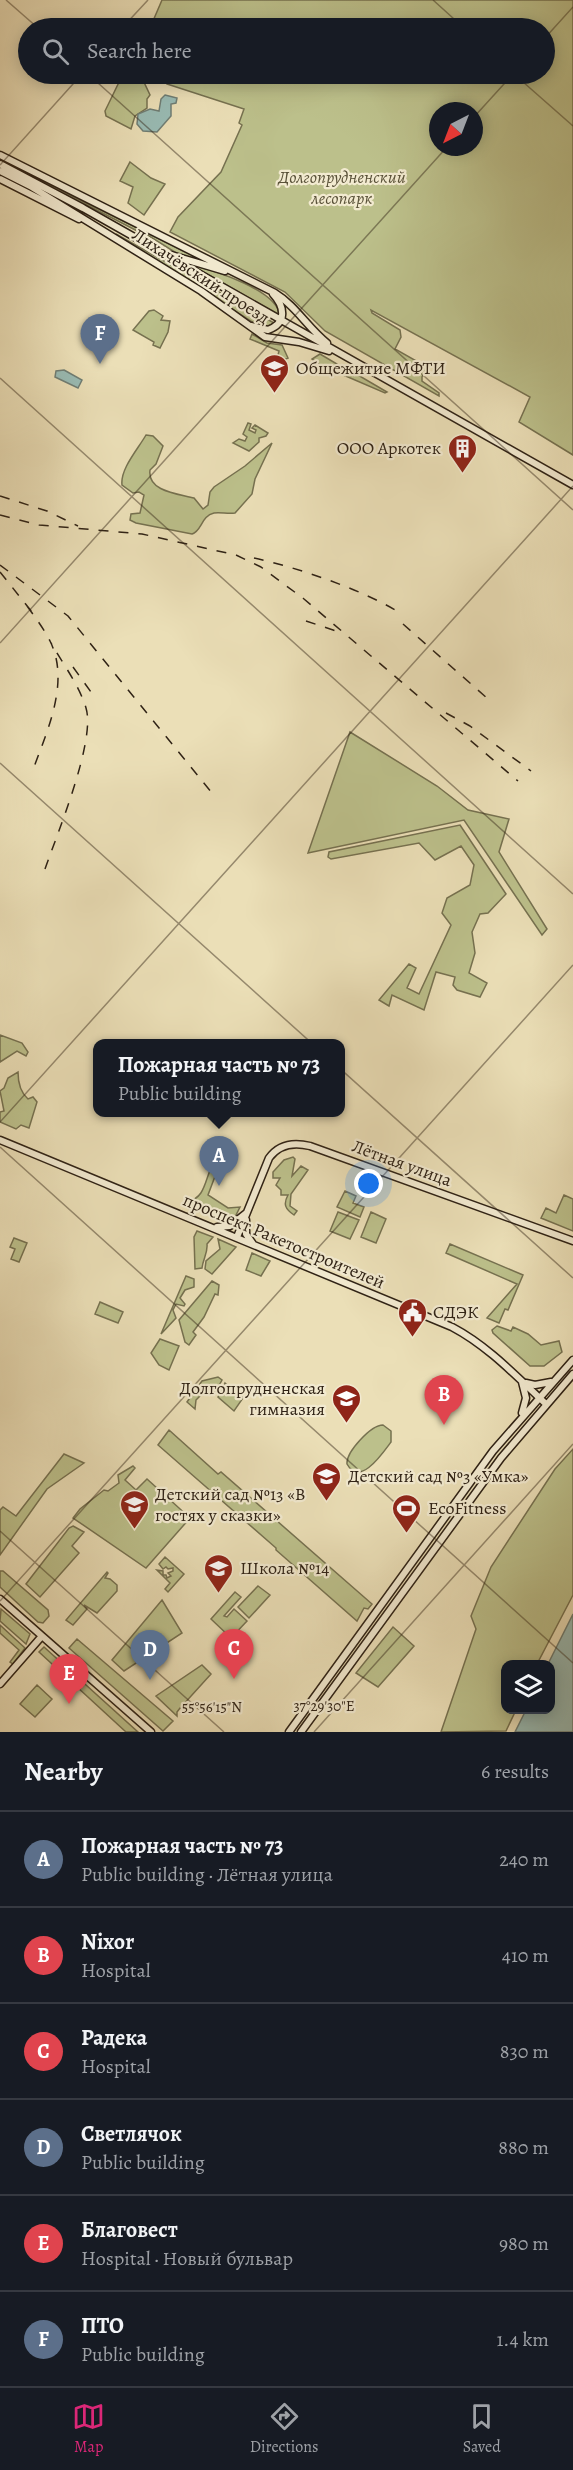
<!DOCTYPE html>
<html lang="en">
<head>
<meta charset="utf-8">
<style>
	:root { --surface:#171b24; --page:#242831; --text:#f1f3f6; --muted:#9ea1a6; --line:#363941; --accent:#db2777 }
	body { margin:0; font-family:Alegreya,serif; background:var(--page); color:var(--text) }
	.controls { position:absolute; right:18px; bottom:18px; display:grid; overflow:hidden; border-radius:12px; box-shadow:0 3px 15px #0003 }
	.controls button { width:54px; height:54px; display:grid; place-items:center; padding:0; border:0; border-bottom:2px solid var(--line); background:var(--surface); color:var(--text); font:30px sans-serif }
	.compass { position:absolute; left:429px; top:102px; width:54px; height:54px; border-radius:50%; background:var(--surface); box-shadow:0 3px 15px #0003; rotate:222deg }
	.you { position:absolute; left:369px; top:1184px; width:21px; height:21px; margin:-15px; border:4px solid #fff; border-radius:50%; background:#1a73e8; box-shadow:0 0 0 9px #1a73e833 }
	.badge { display:grid; place-items:center; width:39px; height:39px; border-radius:50%; background:var(--accent); color:#fff; font-size:20px; font-weight:700 }
	.pin { position:absolute; translate:-50% -50px; filter:drop-shadow(0 2px 3px #0008) }
	.pin::after { content:''; position:absolute; top:32px; width:21px; height:18px; background:inherit; clip-path:polygon(0 0,100% 0,50% 100%) }
	.popup { position:absolute; left:93px; top:1039px; width:252px; height:78px; box-sizing:border-box; display:grid; place-content:center; border-radius:12px; background:var(--surface); filter:drop-shadow(0 2px 4px #0005); font-size:20px; white-space:nowrap; color:var(--muted) }
	.popup b { font-size:22px; color:var(--text) }
	.popup::after { content:''; position:absolute; left:50%; top:100%; margin-left:-12px; border:12px solid transparent; border-top-color:var(--surface) }
	.list { margin:0; padding:0; list-style:none }
	h2 { display:flex; justify-content:space-between; align-items:center; height:78px; margin:0; padding:0 24px; font-size:26px }
	h2 small { font-size:20px; font-weight:400; color:var(--muted) }
	.list li { display:grid; grid-template-columns:39px 1fr auto; gap:18px; align-items:center; box-sizing:border-box; height:96px; padding:0 24px; border-top:2px solid var(--line) }
	.list b { display:block; font-size:22px; white-space:nowrap }
	.list p { margin:0; font-size:20px; white-space:nowrap; color:var(--muted) }
	.list em { font-size:20px; font-style:normal; color:var(--muted) }
	.icon { flex:none; width:33px; height:33px; fill:none; stroke:currentColor; stroke-width:2; stroke-linecap:round; stroke-linejoin:round }
	.map { position:relative; flex:none; width:573px; height:1732px; overflow:hidden }
	.search { position:absolute; background:var(--surface); box-shadow:0 3px 15px #0003; left:18px; right:18px; top:18px; height:66px; display:flex; align-items:center; gap:15px; box-sizing:border-box; padding:0 21px; border-radius:33px; color:var(--muted); font-size:22px }
	.sheet { height:654px; background:var(--surface) }
	nav { display:flex; justify-content:space-around; align-items:center; box-sizing:border-box; height:84px; border-top:2px solid var(--line); background:var(--surface); font-size:16px; color:var(--muted) }
	nav a { display:grid; justify-items:center; gap:3px }
	nav .on { color:var(--accent) }
	.map>svg:first-child { display:block }
	.green { fill:#bcc08b; stroke:#767150; stroke-width:1.5; fill-rule:evenodd }
	.water { fill:#99bcb5; stroke:#6f7e75; stroke-width:1.5 }
	.lines { fill:none; stroke-linecap:round; stroke-linejoin:round }
	.secondary-casing { stroke:#2f2215; stroke-width:9 }
	.secondary { stroke:#f2ead0; stroke-width:6 }
	.rail { stroke:#2f2215; stroke-width:1.5; stroke-dasharray:10 10; stroke-linecap:butt }
	.ticks { fill:none; stroke:#2f2215; stroke-width:1.5; stroke-opacity:0.45 }
	.labels { text-anchor:middle; stroke-width:4.5; stroke-linejoin:round; paint-order:stroke }
	.park-label { font-size:18px; font-style:italic; fill:#595138; stroke:#f2ead0 }
	.street-label { font-size:18px; fill:#2f2215; stroke:#f2ead0 }
	.poi-label { font-size:18px; fill:#2f2215; stroke:#f2ead0; text-anchor:start }
	.ticks-label { font-size:15px; text-anchor:middle; fill:#2f2215; stroke:#f2ead0; stroke-width:4.5; stroke-linejoin:round; paint-order:stroke }
</style>
</head>
<body>
<div class="map">
<svg width="573" height="1732" viewBox="0 0 573 1732">
	<rect width="100%" height="100%" fill="#ebdfb7"/>
	<filter id="stains"><feTurbulence type="fractalNoise" baseFrequency=".00333" numOctaves="4"/><feColorMatrix values="0 0 0 0 .2 0 0 0 0 .09 0 0 0 0 .02 0 0 0 .5 -.17"/></filter>
	<radialGradient id="worn" r=".72"><stop offset=".6" stop-color="#630" stop-opacity="0"/><stop offset="1" stop-color="#630" stop-opacity=".3"/></radialGradient>
	<!-- green -->
	<path class="green" d="M162,0h411v455l-54,-33 11,-25 -159,-87 1,3 28,17 1,7 -6,12 32,18 -5,10v4l17,12v3l-114,-65 -40,-39 -115,-60 8,-15 43,-45 21,-47 -3,-2 5,-14 -77,-25 3,-10h374v-46h-394zM438,111h36v36h-36z
		M123,74h25l-5,6 7,15 -3,4v9l-12,8 -4,13 -25,-13 -1,-5z
		M130,162l21,16 14,6 -21,31 -16,-12 5,-16 -13,-6z
		M6,163l208,103 -33,-10 -35,-22 -1,1z
		M116,234l158,89 -8,4 -9,-2z
		M193,266c21,3 86,26 86,49z
		M154,310l9,6 -2,4 9,1 -2,11 -8,16 -7,-3 1,-3 -21,-12 16,-19z
		M252,334l15,9 15,2 6,13 -5,2 -5,-5 1,-4 -29,-12z
		M320,354l17,10 -4,8 -5,-1 -16,-12z
		M342,368h4l41,24 -2,1 -44,-19z
		M248,423l3,1 -2,6 6,3 1,-3 -4,-2 3,-3 13,8 -2,3 -7,2v4l-10,9 -16,-8 6,-4 6,2 2,-4 -4,-3z
		M146,435l7,1 10,10 -7,18 -6,6c-3,22 30,24 44,28l9,11 5,-4 2,-13 4,-5 31,-21 27,-23 -17,36 -3,15 -17,19c-7,1 -15,-1 -21,0 -13,3 -12,18 -22,21l-56,-11 -6,-3 1,-6 9,-1 4,-18 -5,-3 -6,1 -11,-8c-2,-16 16,-36 24,-50z
		M350,732l87,54 31,24 41,9 -10,33 48,77 -5,6 -78,-115 -156,33z
		M460,825l46,69 -18,19 -8,1 -8,18 3,21 -6,20 18,10 -7,14 -23,-7 -4,-5 2,-8 -19,-5 -12,38 -32,-15 -3,11 -10,-6 30,-36 7,4 -9,20 12,6 32,-69 -9,-12 5,-15 23,-13 4,-20 -13,-19 -26,14 -16,-17 -88,16 -3,-2 1,-5z
		M0,1035l22,8 6,9 -2,4 -9,-5 -17,11z
		M18,1072c0,10 2,20 10,27l5,-2 4,5 -8,26 -8,-3 -5,4 -16,-7v-10l4,-1 -4,-20 4,-3 4,-10z
		M223,1155l-15,40 20,13 12,-1 -7,14 -9,2 -20,-11 -13,-2 -6,-4 3,-5c23,-3 15,-38 35,-46z
		M293,1157l2,2 -3,17 9,-10 7,4 -17,24 -1,12 7,5 -3,4c-9,-6 -11,-11 -6,-20h-7v-5l-5,-5 4,-7h-7v-6l11,-12z
		M345,1191l11,5 -3,7 11,4 -4,10 -23,-10z
		M564,1195l9,4v32l-32,-13 5,-10 10,5z
		M338,1212l21,8 -9,19 -20,-8z
		M371,1212l15,7 -10,24 -15,-6z
		M197,1231l16,6 -6,7c1,9 -4,15 -5,24l-7,1 -1,-32z
		M14,1238l13,5 -8,19 -8,-3 4,-10 -5,-2z
		M218,1239l18,8 -24,27 -7,-5 1,-8 14,-12z
		M450,1244l73,31 -15,35 -3,-1 -6,14 -12,-5 30,-34 -71,-31z
		M252,1253l18,8 -9,15 -15,-6z
		M186,1276l8,3v8l-9,3 -5,8 5,6 -1,2 -8,-2 -3,6 3,8 -15,16z
		M212,1281l7,4 -1,10 -3,-1 -11,23 -11,15 3,3 -7,10 -4,-3 -6,-22z
		M100,1302l23,10 -5,11 -23,-9z
		M497,1326l14,5 2,-4 15,7 13,11 18,-4 3,11 -18,14h-14l-37,-33 -1,-3z
		M160,1339l19,7 -10,24 -10,-5 -8,-12z
		M218,1377l4,3 -6,11 -12,1 -8,8 -1,9 -8,-7 15,-21z
		M225,1383l18,15 -9,13 -16,-14z
		M383,1425l8,6v11c-9,12 -31,45 -44,22 -1,-12 24,-39 36,-39z
		M169,1430l49,44 3,-2 151,132 -4,5 -4,-1 -7,13 -81,-71v-2l-118,-103z
		M573,1449v146l-36,69h-31v46h10l-10,21 -65,1 35,-103 -5,-13 20,-49 64,-98z
		M64,1454l20,9 -37,26 -47,66v-45l3,-3 13,9z
		M133,1466l2,2 -10,12 11,10 11,-11 43,39 -44,50 -73,-50 7,-9 24,-19 4,1 11,-8 -1,-8z
		M73,1526l11,6 -12,14 7,7 -39,44 -14,-13 43,-56z
		M165,1557l19,17 -16,18 -3,-3 5,-6 -13,-13 6,1v4h3l1,3 4,-2 -3,-3 5,-2v-3l-5,1 -2,-2 -3,2 -4,-5z
		M0,1571h3l45,39 1,6 -6,7 -5,-1 -38,-35z
		M107,1572l1,1 -3,5 5,1 7,6v6l-20,22 -13,-8 3,4 -14,16 -7,-5z
		M258,1586l12,9 -21,23 -11,-11z
		M235,1592l6,5 -17,19 3,1 7,-8 13,12 -16,17 -20,-19z
		M162,1600l20,33 -58,38 -12,-11z
		M1,1609l29,25 -4,10 -26,-23z
		M0,1625l25,23 -12,16 -3,-2 9,-12 -19,-17z
		M393,1627l21,19 -36,41 -22,-14z
		M77,1639l96,82 -10,10 -94,-83z
		M44,1647l94,85h-12l-87,-80z
		M202,1665l9,9 -29,32 2,3 -4,-1 -3,4v4l-21,-20z
		M37,1685l15,14 -17,18 -15,-13z"/>
	<!-- water -->
	<path class="water" d="M165,95l12,3 -1,5 -5,1v12l-14,16 -14,-1 -6,-7 1,-10 12,-5 9,2 2,-12z
		M64,370l18,10 -4,8 -23,-11 1,-6z
		M573,1614v118h-58l11,-22h24v-46h-2z"/>
	<g class="lines">
		<defs>
			<path id="secondary" d="M0,155l275,138c20,12 33,35 52,50
				M0,164l83,44 490,277
				M0,171l32,16
				M0,179l79,40
				M30,186l171,105 64,46 34,5 30,9
				M171,255l54,16
				M251,326l17,4c19,-7 17,-23 5,-36
				M0,1140l452,187c36,19 64,49 94,77
				M246,1220v14l7,10
				M217,1227l13,-1 15,-12
				M237,1237l32,-79c10,-14 25,-16 41,-12l263,95
				M526,1383l9,2 16,-3
				M522,1413l4,-15 -4,-16
				M0,1599l151,133
				M0,1684l42,-48
				M289,1732l204,-281 80,-91
				M301,1732l200,-274 72,-84"/>
		</defs>
		<!-- secondary casing -->
		<use href="#secondary" class="secondary-casing"/>
		<!-- secondary -->
		<use href="#secondary" class="secondary"/>
		<!-- rail -->
		<path class="rail" d="M0,496l47,15 31,15
			M0,515l39,10 103,9 94,21 25,12 43,32 214,182
			M254,558c42,9 106,31 143,53
			M0,565l68,51 148,182
			M0,572l32,40
			M27,606c8,11 17,23 23,35 20,40 -2,88 -16,126
			M306,621l30,10
			M403,624l85,75
			M73,667l18,25
			M446,713l24,13 61,45
			M45,869c12,-35 51,-128 41,-161 -7,-23 -23,-44 -35,-65"/>
	</g>
	<!-- ticks -->
	<path class="ticks" d="M6,0l32,28M433,0l31,28M122,28l26,-28M544,39l29,-32M88,74l485,436M514,74l59,52M474,117l39,-43M0,165l82,-91M0,378l573,516M0,643l447,-496M0,763l573,515M0,1122l573,-636M0,1147l573,516M0,1531l224,201M0,1601l573,-636M314,1732l259,-288"/>
	<!-- icons -->
	<defs>
		<symbol id="university-pin" viewBox="-11 -11 22 30"><path d="M0 17L-7.5 6A9.5 9.5 0 1 1 7.5 6Z" fill="#8f2418" stroke="#f2ead0"/><path d="M0-5L7-2L0 1L-7-2ZM-4 1L0 2.5L4 1V4Q0 6-4 4Z" fill="#fff"/></symbol>
		<symbol id="building-pin" viewBox="-11 -11 22 30"><path d="M0 17L-7.5 6A9.5 9.5 0 1 1 7.5 6Z" fill="#8f2418" stroke="#f2ead0"/><path d="M-4-6H4V6H1V3H-1V6H-4ZM-2.5-4.3h1.7v1.8h-1.7ZM.8-4.3h1.7v1.8H.8ZM-2.5-1h1.7V.8h-1.7ZM.8-1h1.7V.8H.8Z" fill="#fff"/></symbol>
		<symbol id="civic-pin" viewBox="-11 -11 22 30"><path d="M0 17L-7.5 6A9.5 9.5 0 1 1 7.5 6Z" fill="#8f2418" stroke="#f2ead0"/><path d="M-.6-6.5H3V-4.5H.6V-3L4-1V1h2V6H-6V1h2V-1L-.6-3ZM-1.2 2.5V6h2.4V2.5Z" fill="#fff"/></symbol>
		<symbol id="school-pin" viewBox="-11 -11 22 30"><path d="M0 17L-7.5 6A9.5 9.5 0 1 1 7.5 6Z" fill="#8f2418" stroke="#f2ead0"/><path d="M0-5L7-2L0 1L-7-2ZM-4 1L0 2.5L4 1V4Q0 6-4 4Z" fill="#fff"/></symbol>
		<symbol id="stadium-pin" viewBox="-11 -11 22 30"><path d="M0 17L-7.5 6A9.5 9.5 0 1 1 7.5 6Z" fill="#8f2418" stroke="#f2ead0"/><path d="M0-5a6.5 5 0 1 0 0 10a6.5 5 0 1 0 0-10ZM-3.5-1.8h7v3.6h-7Z" fill="#fff"/></symbol>
	</defs>
	<g fill-rule="evenodd">
		<use href="#university-pin" x="258" y="352" width="33" height="45"/>
		<use href="#building-pin" x="446" y="432" width="33" height="45"/>
		<use href="#civic-pin" x="396" y="1296" width="33" height="45"/>
		<use href="#school-pin" x="330" y="1382" width="33" height="45"/>
		<use href="#school-pin" x="310" y="1460" width="33" height="45"/>
		<use href="#school-pin" x="118" y="1488" width="33" height="45"/>
		<use href="#stadium-pin" x="390" y="1492" width="33" height="45"/>
		<use href="#school-pin" x="202" y="1552" width="33" height="45"/>
	</g>
	<g class="labels">
		<!-- park labels -->
		<g class="park-label">
			<text x="342" y="183">Долгопрудненский<tspan x="342" dy="21">лесопарк</tspan></text>
		</g>
		<!-- street labels -->
		<g class="street-label">
			<text transform="translate(201 276) rotate(33)" y="6">Лихачёвский проезд</text>
			<text transform="translate(402 1163) rotate(20)" y="6">Лётная улица</text>
			<text transform="translate(284 1241) rotate(23)" y="6">проспект Ракетостроителей</text>
		</g>
		<!-- poi labels -->
		<g class="poi-label">
			<text x="296" y="374">Общежитие МФТИ</text>
			<text x="441" y="454" text-anchor="end">ООО Аркотек</text>
			<text x="433" y="1318">СДЭК</text>
			<text x="325" y="1394" text-anchor="end">Долгопрудненская<tspan x="325" dy="21">гимназия</tspan></text>
			<text x="348" y="1482">Детский сад №3 «Умка»</text>
			<text x="155" y="1500">Детский сад №13 «В<tspan x="155" dy="21">гостях у сказки»</tspan></text>
			<text x="428" y="1514">EcoFitness</text>
			<text x="240" y="1574">Школа №14</text>
		</g>
	</g>
	<g class="ticks-label">
		<text x="324" y="1711">37°29'30"E</text>
		<text x="212" y="1712">55°56'15"N</text>
	</g>
	<rect width="100%" height="100%" filter="url(#stains)"/>
	<rect width="100%" height="100%" fill="url(#worn)"/>
</svg>
<div class="controls">
<button><svg class="icon" aria-label="layers" viewBox="0 0 24 24"><path d="M12 4l9 5-9 5-9-5zM3 14l9 5 9-5"/></svg></button>
</div>
<svg class="compass" viewBox="-18 -18 36 36"><path d="M0-13l5 13h-10z" fill="#e53935"/><path d="M0 13l5-13h-10z" fill="#9ea1a6"/></svg>
<div class="you"></div>
<div class="pin badge" style="left:219px;top:1186px;background:#5c6f8a">A</div>
<div class="popup"><b>Пожарная часть № 73</b>Public building</div>
<div class="pin badge" style="left:444px;top:1425px;background:#e0444e">B</div>
<div class="pin badge" style="left:234px;top:1679px;background:#e0444e">C</div>
<div class="pin badge" style="left:150px;top:1680px;background:#5c6f8a">D</div>
<div class="pin badge" style="left:69px;top:1704px;background:#e0444e">E</div>
<div class="pin badge" style="left:100px;top:364px;background:#5c6f8a">F</div>
<div class="search"><svg class="icon" aria-label="search" viewBox="0 0 24 24"><circle cx="10" cy="10" r="6"/><path d="M15 15l6 6"/></svg>Search here</div>
</div>
<section class="sheet">
<h2>Nearby<small>6 results</small></h2>
<ul class="list">
<li><span class="badge" style="background:#5c6f8a">A</span><div><b>Пожарная часть № 73</b><p>Public building · Лётная улица</p></div><em>240 m</em></li>
<li><span class="badge" style="background:#e0444e">B</span><div><b>Nixor</b><p>Hospital</p></div><em>410 m</em></li>
<li><span class="badge" style="background:#e0444e">C</span><div><b>Радека</b><p>Hospital</p></div><em>830 m</em></li>
<li><span class="badge" style="background:#5c6f8a">D</span><div><b>Светлячок</b><p>Public building</p></div><em>880 m</em></li>
<li><span class="badge" style="background:#e0444e">E</span><div><b>Благовест</b><p>Hospital · Новый бульвар</p></div><em>980 m</em></li>
<li><span class="badge" style="background:#5c6f8a">F</span><div><b>ПТО</b><p>Public building</p></div><em>1.4 km</em></li>
</ul>
</section>
<nav>
<a class="on"><svg class="icon" aria-label="map" viewBox="0 0 24 24"><path d="M3 6l6-2 6 2 6-2v14l-6 2-6-2-6 2zM9 4v14M15 6v14"/></svg>Map</a>
<a><svg class="icon" aria-label="directions" viewBox="0 0 24 24"><path d="M12 3l9 9-9 9-9-9zM9 14v-3h6M13 9l2 2-2 2"/></svg>Directions</a>
<a><svg class="icon" aria-label="saved" viewBox="0 0 24 24"><path d="M7 4h10v16l-5-4-5 4z"/></svg>Saved</a>
</nav>
</body>
</html>
